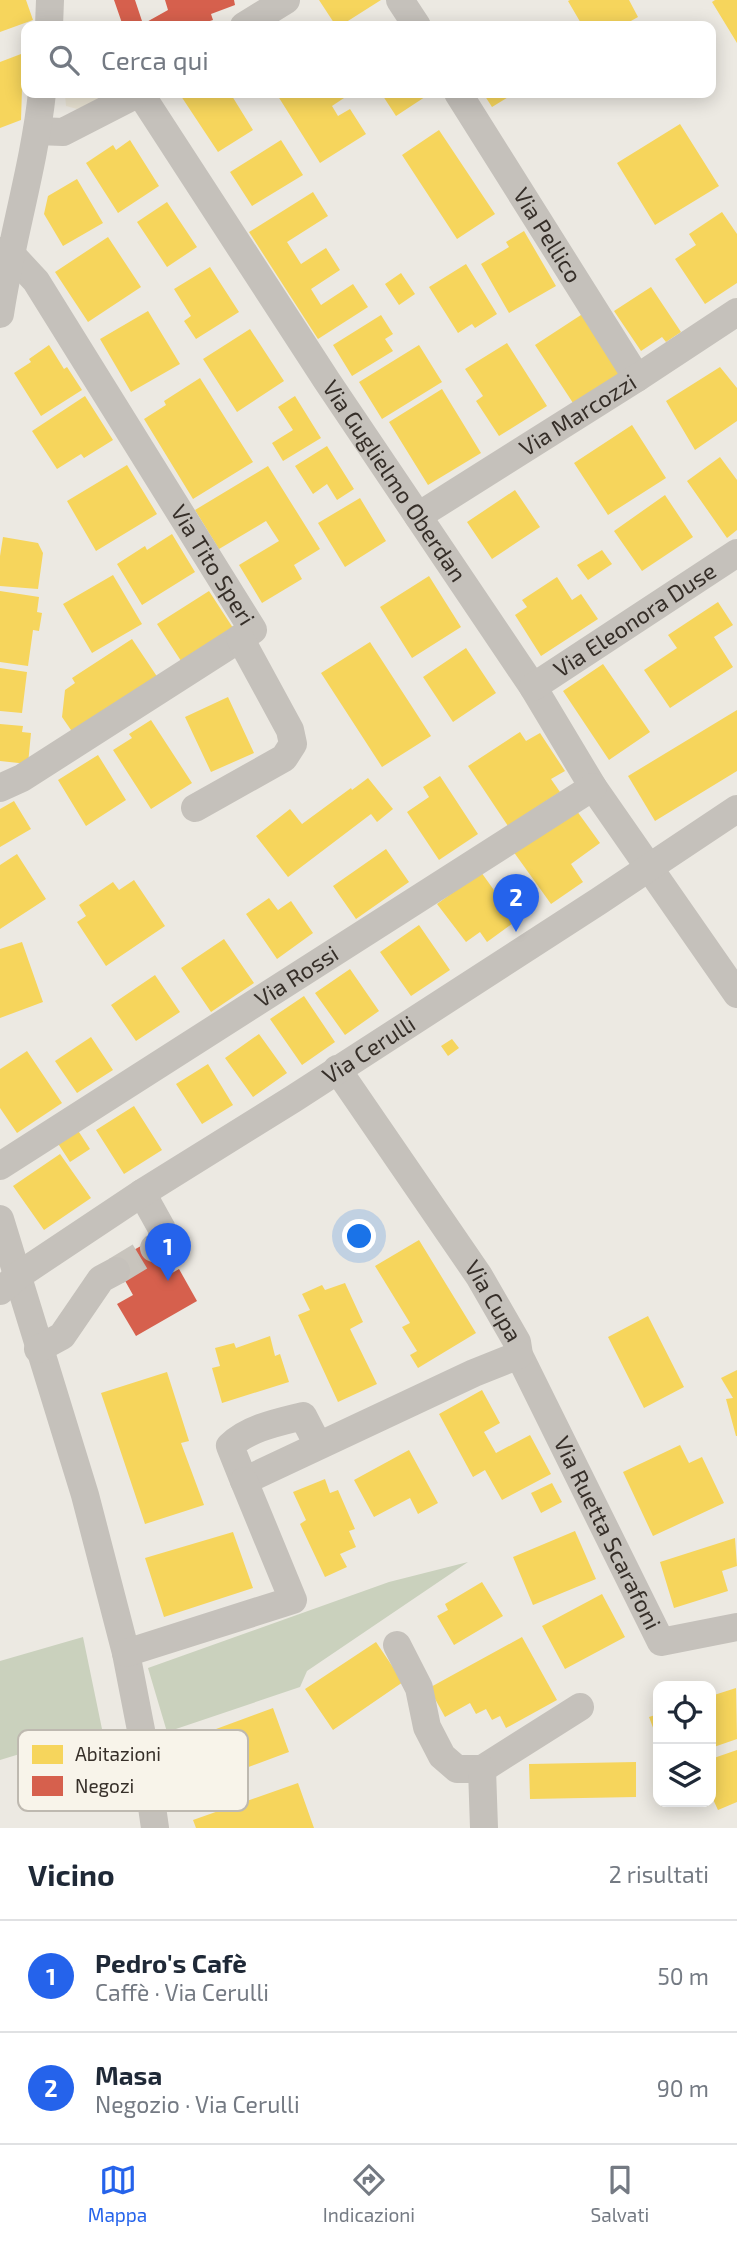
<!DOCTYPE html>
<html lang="it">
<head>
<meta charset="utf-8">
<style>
	:root { --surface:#fff; --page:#f6f6f7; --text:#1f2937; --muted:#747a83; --line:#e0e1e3; --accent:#2563eb }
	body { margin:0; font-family:"Exo 2",sans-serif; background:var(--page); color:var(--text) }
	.controls { position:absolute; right:21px; bottom:21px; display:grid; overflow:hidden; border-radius:14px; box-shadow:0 4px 18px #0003 }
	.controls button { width:63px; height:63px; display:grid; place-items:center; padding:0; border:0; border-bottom:2px solid var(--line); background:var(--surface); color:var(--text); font:35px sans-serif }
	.you { position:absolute; left:360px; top:1237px; width:24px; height:24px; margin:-18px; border:5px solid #fff; border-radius:50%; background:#1a73e8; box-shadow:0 0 0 10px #1a73e833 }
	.badge { display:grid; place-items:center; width:46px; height:46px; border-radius:50%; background:var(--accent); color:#fff; font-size:23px; font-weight:700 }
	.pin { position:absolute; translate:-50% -58px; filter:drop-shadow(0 2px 4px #0008) }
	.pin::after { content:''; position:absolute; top:37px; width:24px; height:21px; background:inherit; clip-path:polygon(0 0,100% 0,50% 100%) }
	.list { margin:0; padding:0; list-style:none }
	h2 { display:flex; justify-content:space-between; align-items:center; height:91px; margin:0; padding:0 28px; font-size:30px }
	h2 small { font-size:23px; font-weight:400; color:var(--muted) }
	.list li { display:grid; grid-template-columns:46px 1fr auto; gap:21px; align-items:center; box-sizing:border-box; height:112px; padding:0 28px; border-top:2px solid var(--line) }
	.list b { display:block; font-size:26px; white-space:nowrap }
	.list p { margin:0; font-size:23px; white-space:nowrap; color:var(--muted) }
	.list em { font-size:23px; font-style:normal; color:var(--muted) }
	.icon { flex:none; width:38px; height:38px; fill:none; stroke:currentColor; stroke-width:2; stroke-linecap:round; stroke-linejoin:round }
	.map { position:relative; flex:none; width:737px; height:1828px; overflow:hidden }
	.search { position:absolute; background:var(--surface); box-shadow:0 4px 18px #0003; left:21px; right:21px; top:21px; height:77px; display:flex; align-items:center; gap:18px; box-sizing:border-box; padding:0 24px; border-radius:14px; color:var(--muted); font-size:26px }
	.sheet { height:315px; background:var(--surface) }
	nav { display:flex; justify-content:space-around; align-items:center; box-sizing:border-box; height:98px; border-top:2px solid var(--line); background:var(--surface); font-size:19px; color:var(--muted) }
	nav a { display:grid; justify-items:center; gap:4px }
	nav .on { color:var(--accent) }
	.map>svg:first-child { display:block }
	.green { fill:#cad1bd }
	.plaza { fill:#e9e3d3 }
	.homes { fill:#f6d55c }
	.shops { fill:#d6604d }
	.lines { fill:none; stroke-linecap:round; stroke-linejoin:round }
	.minor-tunnel { stroke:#c8c4bd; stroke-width:28; stroke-dasharray:28 14; stroke-linecap:butt }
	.minor { stroke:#c5c1bb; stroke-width:28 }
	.labels { text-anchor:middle; stroke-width:7; stroke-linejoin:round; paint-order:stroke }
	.street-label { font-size:23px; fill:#362f29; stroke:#f8f4ea }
	.key { fill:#f8f4ea; stroke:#beb9b0; stroke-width:2 }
	.key-label { font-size:19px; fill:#362f29 }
</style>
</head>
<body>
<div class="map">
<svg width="737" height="1828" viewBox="0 0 737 1828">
	<rect width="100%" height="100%" fill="#ece9e2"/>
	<!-- green -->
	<path class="green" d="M468,1562l-161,109 -7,16 -133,45 -19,-64 241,-86z
		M83,1637l19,92 -102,31v-99z"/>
	<!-- plaza -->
	<path class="plaza" d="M72,93h42l-37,16 -11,-3 -1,-11z"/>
	<!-- homes -->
	<path class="homes" d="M0,0h26l7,20 -33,12z
		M319,0h62l-41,26h-4z
		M570,0h59l9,17 -16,9h-30l-3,-5 -7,4 -14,-24z
		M715,0h22v43l-25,-41z
		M21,54l2,4 -2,62 -21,8v-66z
		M179,93h58l-5,3 21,34 -35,22z
		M276,93h65l3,5 -12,8 6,10 12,-7 16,25 -46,29z
		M381,93h50l-35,23z
		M483,93h32l-23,14z
		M680,124l39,62 -64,39 -38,-62z
		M439,130l56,84 -38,25 -55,-84z
		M130,140l29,46 -41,27 -32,-50 27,-18 3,5z
		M281,140l22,35 -51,31 -22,-34z
		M77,179l26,44 -40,23 -19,-32 4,-18z
		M313,192l15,24 -41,26 14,22 25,-16 14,22 -29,19 10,16 32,-21 15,23 -50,32 -69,-107z
		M167,202l30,45 -30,20 -30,-45z
		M722,212l15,22v49l-32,21 -30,-45 21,-14 -7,-11z
		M524,231l32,55 -47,27 -28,-49 28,-17 -3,-5z
		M108,237l33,50 -53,35 -33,-50z
		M466,264l31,50 -22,14 -3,-4 -14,9 -29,-46z
		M210,267l29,45 -43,27 -12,-18 7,-5 -17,-27z
		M401,273l14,21 -16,11 -14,-21z
		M651,287l30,45 -15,10 -4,-5 -21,14 -27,-40z
		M148,311l32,53 -49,28 -31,-53z
		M584,313l38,59 -49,31 -38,-58z
		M381,315l12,19 -8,5 8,12 -41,25 -19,-31z
		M250,329l34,52 -47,31 -34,-53z
		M507,343l40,63 -48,30 -23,-35 7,-5 -18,-27z
		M49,345l15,24 3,-2 15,23 -41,26 -27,-43 17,-11 -2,-3z
		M419,345l23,37 -60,37 -23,-37z
		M720,367l17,21v33l-42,29 -29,-49z
		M200,378l53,84 -60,37 -49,-80 22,-14 -2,-4z
		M442,389l39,64 -53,32 -39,-63z
		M85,396l28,44 -29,18 -3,-4 -24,15 -25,-38z
		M295,396l26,42 -38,23 -11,-18 21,-13 -15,-23z
		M632,425l34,53 -58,37 -34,-52z
		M327,446l27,43 -17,11 -10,-16 -14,10 -18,-28z
		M720,457l17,23v50l-10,8 -40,-57z
		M127,465l30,49 -61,37 -29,-50z
		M268,466l52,83 -26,16 8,14 -40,24 -23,-38 40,-24 -13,-20 -47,28 -24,-39z
		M515,490l25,37 -48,32 -25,-37z
		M665,495l28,42 -51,34 -28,-40z
		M360,498l26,43 -41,26 -27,-44z
		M172,534l23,38 -53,33 -25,-41 28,-18 2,4z
		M3,537l35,6 5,10 -5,36 -38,-3v-30z
		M602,550l10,14 -24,16 -11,-15z
		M113,575l29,49 -50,29 -29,-49z
		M429,576l32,51 -49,31 -32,-51z
		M557,577l15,23 9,-6 17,25 -57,37 -26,-41 12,-8 -5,-7z
		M0,591l39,6 -2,15 5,1 -3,18 -6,-1 -5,36 -28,-4z
		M209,591l26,40 -52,33 -26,-40z
		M718,602l15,23 -19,12 19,30 -63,41 -26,-38 33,-22 -9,-13z
		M132,639l26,39 -85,55 -11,-16 3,-27 10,-7 -3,-5z
		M370,642l61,94 -49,31 -61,-94z
		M466,648l30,45 -43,29 -30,-45z
		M603,664l47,68 -41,28 -46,-69z
		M0,668l27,4 -5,41 -22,-2z
		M228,697l26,56 -43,19 -26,-55z
		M737,710v61l-82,50 -27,-45z
		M151,720l41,63 -41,26 -38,-59 19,-12 -3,-4z
		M0,724l23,2 -1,6 9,1 -3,31 -28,-3z
		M520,732l6,9 14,-8 25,38 -14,8 9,13 -52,34 -40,-60z
		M98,755l28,45 -40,26 -28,-46z
		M440,776l38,58 -39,26 -32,-48 22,-15 -6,-10z
		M368,778l25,31 -16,13 -6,-8 -83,63 -32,-41 34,-27 12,15 49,-36 1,2z
		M14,801l17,28 -31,18v-38z
		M574,807l26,36 -29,21 12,18 -32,22 -38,-53z
		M386,849l23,33 -53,37 -23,-33z
		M17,854l29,45 -46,30v-64z
		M481,872l35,49 -29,21 -7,-10 -14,10 -29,-38z
		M134,880l31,46 -59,40 -29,-44 9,-6 -7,-11 34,-23 6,8z
		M269,898l9,12 13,-9 22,32 -36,26 -31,-45z
		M419,925l31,45 -39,26 -31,-44z
		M224,939l30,44 -43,29 -30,-44z
		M22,942l21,60 -43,16v-69z
		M350,969l29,42 -34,24 -30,-42z
		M155,975l25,37 -44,29 -25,-36z
		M304,996l31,46 -33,23 -32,-46z
		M259,1034l28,39 -34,24 -28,-39z
		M91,1037l22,33 -36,23 -22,-32z
		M452,1039l7,9 -11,8 -7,-10z
		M27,1051l35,52 -45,30 -17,-25v-39z
		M208,1064l25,41 -31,19 -26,-40z
		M134,1106l28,44 -38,24 -28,-44z
		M77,1129l13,20 -20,13 -13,-20z
		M60,1154l31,44 -47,32 -31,-44z
		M419,1240l57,93 -58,35 -8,-13 7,-4 -15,-24 8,-4 -35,-57z
		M345,1283l18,39 -13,7 27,55 -39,18 -40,-87 12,-5 -8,-16 20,-9 3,5z
		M648,1316l36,71 -40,21 -36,-71z
		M270,1336l5,20 5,-2 9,28 -67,21 -10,-35 8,-2 -5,-18 19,-5 2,5z
		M737,1370v66h-1l-10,-37 7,-1 -12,-20z
		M167,1372l22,69 -8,2 23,62 -59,19 -44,-131z
		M482,1390l18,33 -16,9 12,21 34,-18 21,39 -49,26 -17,-30 -12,7 -34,-63z
		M680,1445l9,18 13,-6 22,46 -71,33 -30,-64z
		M409,1450l29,53 -20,11 -8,-16 -36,19 -20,-37z
		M325,1479l5,14 8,-3 17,39 -6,2 7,16 -16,7 7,13 -22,10 -25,-53 6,-4 -13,-28z
		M552,1483l10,19 -21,11 -10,-20z
		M575,1531l21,48 -63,26 -20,-48z
		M233,1532l20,56 -89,29 -19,-59z
		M735,1538l2,28 -15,5 6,20 -54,17 -14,-46z
		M482,1582l21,34 -49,29 -17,-29 11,-6 -3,-6z
		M602,1594l23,43 -60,32 -23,-43z
		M522,1637l35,63 -51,28 -6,-12 -8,4 -6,-11 -10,5 -6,-11 -25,14 -16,-29z
		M376,1642l27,40 -70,48 -28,-41z
		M736,1688l1,51 -26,9v-52z
		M273,1708l16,44 -103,38 -16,-44z
		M658,1714v27l-9,-24z
		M737,1750v52l-19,8 -7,-15v-36z
		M636,1762v35l-106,2 -1,-35z
		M298,1783l16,45h-118l-3,-8z"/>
	<!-- shops -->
	<path class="shops" d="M114,0h21l8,24 25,-14 -3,-10h69l1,5 -24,9 2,6 -18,6h-72z
		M148,1242l19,34 12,-7 18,32 -61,35 -19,-32 16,-9 -19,-34z"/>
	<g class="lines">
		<!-- minor-tunnel -->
		<path class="minor-tunnel" d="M116,1271l38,-23"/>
		<!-- minor -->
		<g class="minor">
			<path d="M400,0l17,26"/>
			<path d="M49,26l1,-26"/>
			<path d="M244,26l42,-26"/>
			<path id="s1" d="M140,93l187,288 206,306 60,100 144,207"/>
			<path id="s2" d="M458,93l179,285"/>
			<path d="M37,131l26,1 76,-39"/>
			<path id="s3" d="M0,251l10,2 26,28 217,349 -231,148 -22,10"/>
			<path d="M0,314c11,-74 34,-147 42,-221"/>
			<path id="s4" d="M418,516l219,-138 100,-66"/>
			<path id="s5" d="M533,687l204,-134"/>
			<path d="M195,808l89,-50 9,-14 -3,-14 -50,-92"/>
			<path id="s6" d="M337,1069l142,207 38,66 2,13 142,287 76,-15"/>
			<path id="s7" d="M0,1166l593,-379"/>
			<path d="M142,1193l20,36v14l-8,5"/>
			<path d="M0,1219l85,276 41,158 15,77 14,98"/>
			<path id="s8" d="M0,1291l19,-16 123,-82 151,-94 306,-198 138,-92"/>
			<path d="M38,1349l24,-13 39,-57 15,-8"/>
			<path d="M318,1445l-15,-29c-24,6 -55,12 -73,30l14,35 230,-108 45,-18"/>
			<path d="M397,1645l22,43 8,39 15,29 15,13h25l98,-62"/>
			<path d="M126,1653l167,-53 -49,-119"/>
			<path d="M482,1769l2,59"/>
		</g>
	</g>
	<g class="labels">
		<!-- street labels -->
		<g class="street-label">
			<text dy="8" stroke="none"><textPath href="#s2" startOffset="168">Via Pellico</textPath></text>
			<text dy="8" stroke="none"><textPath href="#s4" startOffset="189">Via Marcozzi</textPath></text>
			<text dy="8" stroke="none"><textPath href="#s1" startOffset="464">Via Guglielmo Oberdan</textPath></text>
			<text dy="8" stroke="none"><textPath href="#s3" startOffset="383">Via Tito Speri</textPath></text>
			<text dy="8" stroke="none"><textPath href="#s5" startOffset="122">Via Eleonora Duse</textPath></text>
			<text dy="8" stroke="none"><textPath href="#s7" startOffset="352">Via Rossi</textPath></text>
			<text dy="8" stroke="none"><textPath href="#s8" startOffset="441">Via Cerulli</textPath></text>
			<text dy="8" stroke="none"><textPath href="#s6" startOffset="280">Via Cupa</textPath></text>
			<text dy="8" stroke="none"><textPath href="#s6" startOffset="539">Via Ruetta Scarafoni</textPath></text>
		</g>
	</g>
	<!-- legend -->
	<rect x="18" y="1730" width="230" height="81" rx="10" class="key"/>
	<rect x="32" y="1745" width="31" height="19" fill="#f6d55c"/>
	<rect x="32" y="1776" width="31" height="20" fill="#d6604d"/>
	<g class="key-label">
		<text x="75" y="1761">Abitazioni</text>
		<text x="75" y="1793">Negozi</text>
	</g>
</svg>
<div class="controls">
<button><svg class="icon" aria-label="locate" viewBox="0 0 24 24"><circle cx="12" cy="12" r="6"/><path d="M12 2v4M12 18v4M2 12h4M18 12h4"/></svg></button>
<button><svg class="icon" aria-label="layers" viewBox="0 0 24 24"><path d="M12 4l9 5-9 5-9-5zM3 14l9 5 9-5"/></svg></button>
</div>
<div class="you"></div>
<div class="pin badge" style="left:168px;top:1281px">1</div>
<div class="pin badge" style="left:516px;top:932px">2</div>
<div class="search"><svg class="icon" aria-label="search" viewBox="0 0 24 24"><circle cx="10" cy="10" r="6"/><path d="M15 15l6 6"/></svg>Cerca qui</div>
</div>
<section class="sheet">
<h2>Vicino<small>2 risultati</small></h2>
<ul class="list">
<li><span class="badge">1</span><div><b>Pedro's Cafè</b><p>Caffè · Via Cerulli</p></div><em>50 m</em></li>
<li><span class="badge">2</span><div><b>Masa</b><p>Negozio · Via Cerulli</p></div><em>90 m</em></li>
</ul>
</section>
<nav>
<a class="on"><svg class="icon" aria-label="map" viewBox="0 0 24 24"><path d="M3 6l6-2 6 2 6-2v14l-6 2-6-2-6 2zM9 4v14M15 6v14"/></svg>Mappa</a>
<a><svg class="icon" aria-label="directions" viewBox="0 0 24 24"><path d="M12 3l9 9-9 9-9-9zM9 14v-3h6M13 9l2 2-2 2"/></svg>Indicazioni</a>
<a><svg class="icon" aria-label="saved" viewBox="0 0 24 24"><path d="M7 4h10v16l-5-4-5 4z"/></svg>Salvati</a>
</nav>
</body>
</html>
